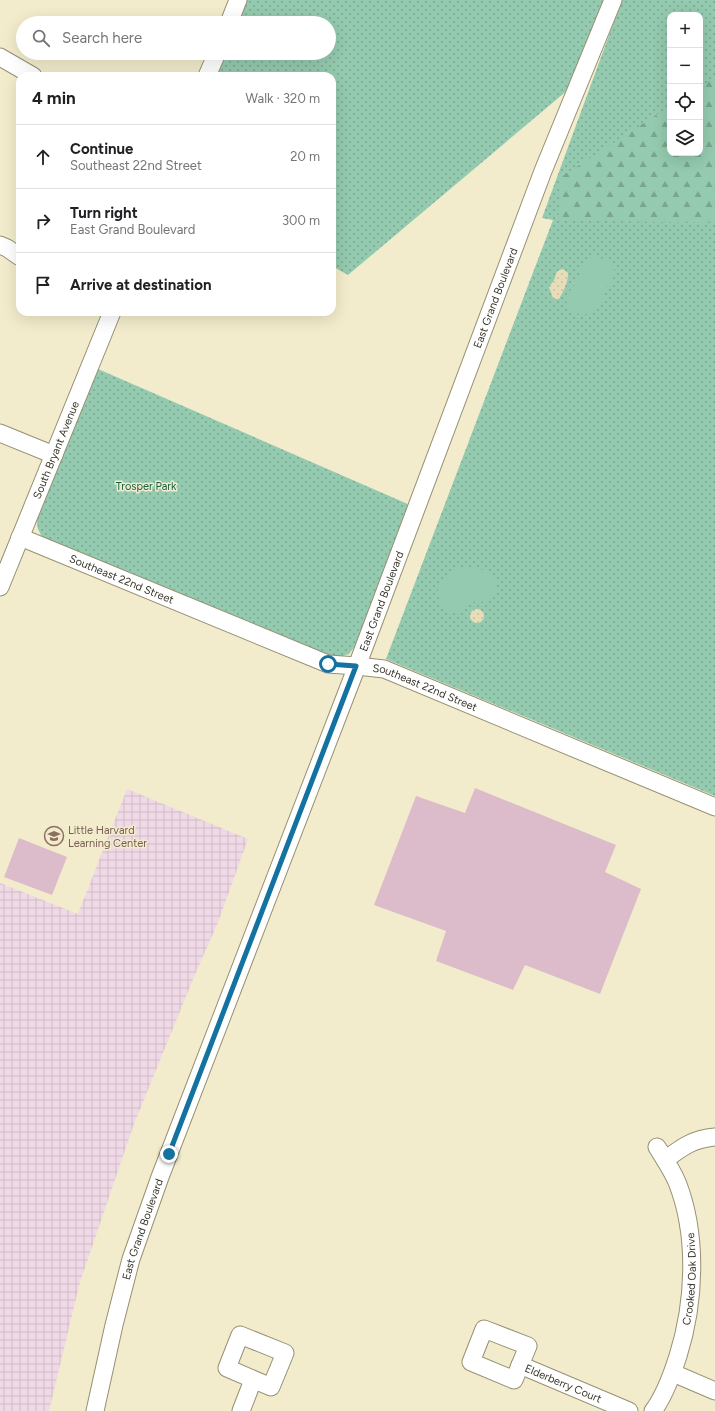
<!DOCTYPE html>
<html lang="en">
<head>
<meta charset="utf-8">
<style>
	:root { --surface:#fff; --page:#f6f6f6; --text:#202124; --muted:#757577; --line:#e0e0e0 }
	body { margin:0; font-family:Figtree,sans-serif; background:var(--page); color:var(--text) }
	.controls { position:absolute; right:12px; top:12px; display:grid; overflow:hidden; border-radius:8px; box-shadow:0 4px 16px #0002 }
	.controls button { width:36px; height:36px; display:grid; place-items:center; padding:0; border:0; border-bottom:1px solid var(--line); background:var(--surface); color:var(--text); font:20px sans-serif }
	.stop { position:absolute; width:12px; height:12px; margin:-9px; border:3px solid #1372a0; border-radius:50%; background:#fff }
	.stop.end { background:#1372a0; border-color:#fff; box-shadow:0 1px 4px #0008 }
	.list { margin:0; padding:0; list-style:none }
	h2 { display:flex; justify-content:space-between; align-items:center; height:52px; margin:0; padding:0 16px; font-size:17px }
	h2 small { font-size:13px; font-weight:400; color:var(--muted) }
	.list li { display:grid; grid-template-columns:26px 1fr auto; gap:12px; align-items:center; box-sizing:border-box; height:64px; padding:0 16px; border-top:1px solid var(--line) }
	.list b { display:block; font-size:15px; white-space:nowrap }
	.list p { margin:0; font-size:13px; white-space:nowrap; color:var(--muted) }
	.list em { font-size:13px; font-style:normal; color:var(--muted) }
	.icon { flex:none; width:22px; height:22px; fill:none; stroke:currentColor; stroke-width:2; stroke-linecap:round; stroke-linejoin:round }
	.map { position:relative; flex:none; width:715px; height:1411px; overflow:hidden }
	.search { position:absolute; background:var(--surface); box-shadow:0 4px 16px #0002; left:16px; top:16px; width:320px; height:44px; display:flex; align-items:center; gap:10px; box-sizing:border-box; padding:0 14px; border-radius:22px; color:var(--muted); font-size:15px }
	.panel { position:absolute; background:var(--surface); box-shadow:0 4px 16px #0002; left:16px; top:72px; width:320px; height:244px; border-radius:12px }
	.map>svg:first-child { display:block }
	.industrial { fill:url(#industrial-grid) }
	.green { fill:url(#green-dots); fill-rule:evenodd }
	.forest { fill:url(#forest-firs) }
	.sand { fill:url(#sand-dots) }
	.pitch { fill:#94caaf }
	.building { fill:#dcbcca }
	.lines { fill:none; stroke-linecap:round; stroke-linejoin:round }
	.minor-casing { stroke:#969073; stroke-width:19 }
	.minor { stroke:#fff; stroke-width:17 }
	.route { stroke:#1372a0; stroke-width:5 }
	.labels { text-anchor:middle; stroke-width:3; stroke-linejoin:round; paint-order:stroke }
	.street-label { font-size:11px; fill:#38362a; stroke:#f2eccc }
	.park-label { font-size:11px; fill:#176044; stroke:#f2eccc }
	.education-label { font-size:11px; fill:#785e54; stroke:#f2eccc; text-anchor:start }
</style>
</head>
<body>
<div class="map">
<svg width="715" height="1411" viewBox="0 0 715 1411">
	<defs>
		<pattern id="industrial-grid" width="8" height="8" patternUnits="userSpaceOnUse"><rect width="8" height="8" fill="#f0d9e6"/><path d="M0 4h8M4 0v8" fill="none" stroke="#cfbbc5"/></pattern>
		<pattern id="green-dots" width="8" height="8" patternUnits="userSpaceOnUse"><rect width="8" height="8" fill="#94caaf"/><path d="M2 2h.1M6 6h.1" fill="none" stroke="#7aa58f" stroke-width="1.8" stroke-linecap="round"/></pattern>
		<pattern id="forest-firs" width="22" height="20" patternUnits="userSpaceOnUse"><rect width="22" height="20" fill="#94caaf"/><path d="M5 1l3.5 6h-7zM16 11l3.5 6h-7z" fill="#7aa58f"/></pattern>
		<pattern id="sand-dots" width="8" height="8" patternUnits="userSpaceOnUse"><rect width="8" height="8" fill="#e7deb9"/><path d="M2 2h.1M6 6h.1" fill="none" stroke="#c7bf9f" stroke-width="1.8" stroke-linecap="round"/></pattern>
	</defs>
	<rect width="100%" height="100%" fill="#f2eccc"/>
	<!-- industrial -->
	<path class="industrial" d="M127,789l121,50 -31,86 -21,47 -62,152 -54,158 -31,129h-49v-528l78,31z"/>
	<!-- green -->
	<path class="green" d="M246,0h359l-19,43 -17,46 -221,186 -16,-9v-190h-117l10,-23h104v-30h-92z
		M622,0h93v796l-329,-137 167,-439 -11,-2zM670,15h30v138h-30z
		M98,369l312,136 -52,137 -9,12 -13,4 -293,-119 -5,-10 -2,-11z"/>
	<!-- forest -->
	<path class="forest" d="M715,77v146l-157,-3 3,-43 109,-71v47h30v-66z"/>
	<!-- sand -->
	<path class="sand" d="M563,269l5,4c0,10 -4,17 -9,26h-4l-2,-1 -4,-11c2,-3 5,-6 6,-9 1,-6 2,-8 8,-9z
		M470 616a7 7 0 1 1 14 0a7 7 0 1 1-14 0Z"/>
	<!-- pitch -->
	<path class="pitch" d="M591,257c13,-1 29,8 22,22 -2,5 -7,7 -10,11 0,3 1,4 1,6 -1,2 -2,4 -3,6 -6,11 -20,18 -30,7 -2,-2 -4,-5 -5,-8 0,-10 11,-16 13,-24 2,-9 3,-17 12,-20z
		M472,567c11,2 17,4 23,14 2,4 3,8 1,12 -6,14 -18,6 -27,10 -4,2 -8,7 -12,9 -13,1 -23,-15 -18,-26 2,-6 7,-11 12,-15 6,-3 14,-4 21,-4z"/>
	<!-- building -->
	<path class="building" d="M475,788l141,57 -11,27 36,17 -41,105 -75,-29 -12,25 -77,-29 10,-30 -72,-26 42,-109 49,17z
		M19,838l48,19 -15,38 -48,-18z"/>
	<g class="lines">
		<defs>
			<g id="minor">
				<path d="M229,23l9,-23"/>
				<path d="M0,57l33,19"/>
				<path d="M207,76l10,-23"/>
				<path d="M0,245l7,3 13,9"/>
				<path d="M0,433l54,22"/>
				<path id="s1" d="M20,537l308,127 29,2 27,3 331,138"/>
				<path id="s2" d="M0,587l112,-275"/>
				<path d="M665,1160c17,-13 28,-21 50,-23"/>
				<path d="M484,1329l44,17 -14,34 -43,-18z"/>
				<path d="M240,1335l45,18 -14,34 -44,-19z"/>
				<path id="s3" d="M520,1365l109,46"/>
				<path d="M673,1373l42,18"/>
				<path id="s4" d="M95,1411l19,-86 17,-66 29,-82 197,-511 186,-495 70,-171"/>
				<path d="M241,1411l12,-31"/>
				<path id="s5" d="M653,1411c12,-16 19,-36 25,-55 17,-54 20,-121 -1,-174 -5,-12 -13,-24 -20,-35"/>
			</g>
		</defs>
		<!-- minor casing -->
		<use href="#minor" class="minor-casing"/>
		<!-- minor -->
		<use href="#minor" class="minor"/>
	</g>
	<g class="lines">
		<!-- route -->
		<path class="route" d="M169,1154l187,-488 -28,-2"/>
	</g>
	<!-- icons -->
	<defs>
		<symbol id="school-ring" viewBox="-11 -11 22 22"><circle r="9.5" fill="#f2eccc" stroke="#8d6e63" stroke-width="1.5"/><path d="M0-5L7-2L0 1L-7-2ZM-4 1L0 2.5L4 1V4Q0 6-4 4Z" fill="#8d6e63"/></symbol>
	</defs>
	<g fill-rule="evenodd">
		<use href="#school-ring" x="43" y="825" width="22" height="22"/>
	</g>
	<g class="labels">
		<!-- street labels -->
		<g class="street-label">
			<text dy="4" stroke="none"><textPath href="#s4" startOffset="1184">East Grand Boulevard</textPath></text>
			<text dy="4" stroke="none"><textPath href="#s2" startOffset="148">South Bryant Avenue</textPath></text>
			<text dy="4" stroke="none"><textPath href="#s1" startOffset="110">Southeast 22nd Street</textPath></text>
			<text dy="4" stroke="none"><textPath href="#s4" startOffset="860">East Grand Boulevard</textPath></text>
			<text dy="4" stroke="none"><textPath href="#s1" startOffset="434">Southeast 22nd Street</textPath></text>
			<text dy="4" stroke="none"><textPath href="#s4" startOffset="188">East Grand Boulevard</textPath></text>
			<text dy="4" stroke="none"><textPath href="#s5" startOffset="139">Crooked Oak Drive</textPath></text>
			<text dy="4" stroke="none"><textPath href="#s3" startOffset="47">Elderberry Court</textPath></text>
		</g>
		<!-- park labels -->
		<g class="park-label">
			<text x="146" y="490">Trosper Park</text>
		</g>
		<!-- education labels -->
		<g class="education-label">
			<text x="68" y="834">Little Harvard<tspan x="68" dy="13">Learning Center</tspan></text>
		</g>
	</g>
</svg>
<div class="controls">
<button>+</button>
<button>−</button>
<button><svg class="icon" aria-label="locate" viewBox="0 0 24 24"><circle cx="12" cy="12" r="6"/><path d="M12 2v4M12 18v4M2 12h4M18 12h4"/></svg></button>
<button><svg class="icon" aria-label="layers" viewBox="0 0 24 24"><path d="M12 4l9 5-9 5-9-5zM3 14l9 5 9-5"/></svg></button>
</div>
<div class="stop" style="left:328px;top:664px"></div>
<div class="stop end" style="left:169px;top:1154px"></div>
<div class="search"><svg class="icon" aria-label="search" viewBox="0 0 24 24"><circle cx="10" cy="10" r="6"/><path d="M15 15l6 6"/></svg>Search here</div>
<section class="panel">
<h2>4 min<small>Walk · 320 m</small></h2>
<ul class="list">
<li><svg class="icon" aria-label="ahead" viewBox="0 0 24 24"><path d="M12 20V5M6 11l6-6 6 6"/></svg><div><b>Continue</b><p>Southeast 22nd Street</p></div><em>20 m</em></li>
<li><svg class="icon" aria-label="right" viewBox="0 0 24 24"><path d="M7 20v-9h11M14 6l5 5-5 5"/></svg><div><b>Turn right</b><p>East Grand Boulevard</p></div><em>300 m</em></li>
<li><svg class="icon" aria-label="arrive" viewBox="0 0 24 24"><path d="M6 21V4h12l-3 4 3 4H6"/></svg><div><b>Arrive at destination</b></div></li>
</ul>
</section>
</div>
</body>
</html>
